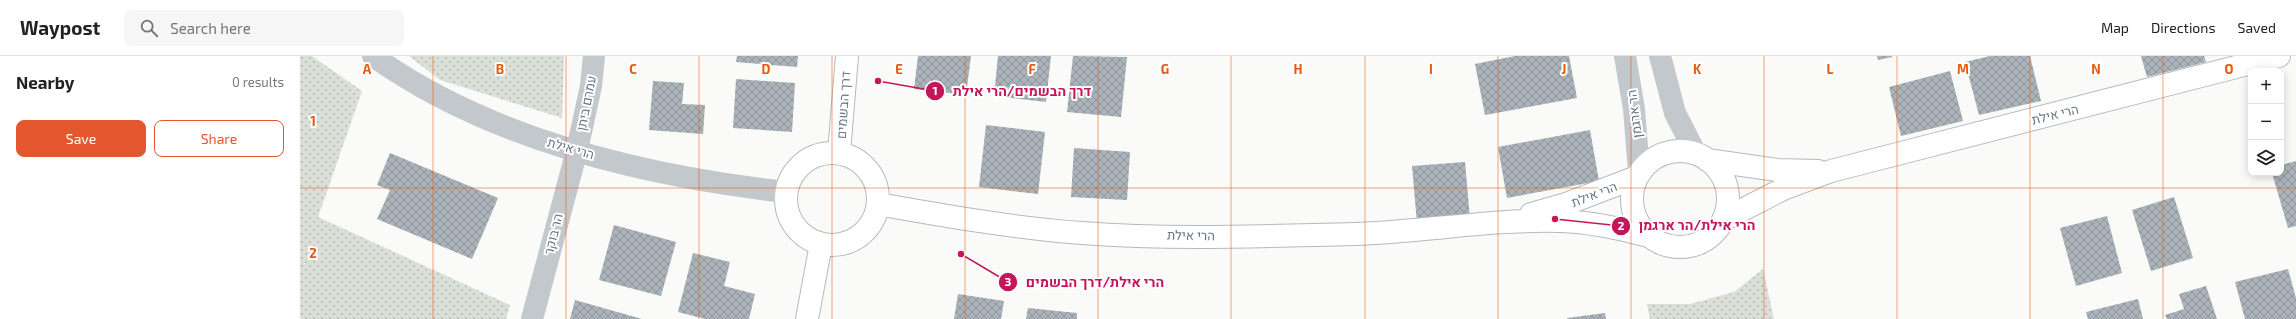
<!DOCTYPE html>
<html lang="en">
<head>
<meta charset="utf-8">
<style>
	:root { --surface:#fff; --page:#f6f6f6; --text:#222; --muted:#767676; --line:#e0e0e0; --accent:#e4572e }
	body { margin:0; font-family:"Exo 2",Heebo,sans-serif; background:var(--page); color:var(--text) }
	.controls { position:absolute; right:12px; top:12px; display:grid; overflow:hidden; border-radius:8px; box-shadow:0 2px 10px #0003 }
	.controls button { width:36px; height:36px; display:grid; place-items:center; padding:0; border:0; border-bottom:1px solid var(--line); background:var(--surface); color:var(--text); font:20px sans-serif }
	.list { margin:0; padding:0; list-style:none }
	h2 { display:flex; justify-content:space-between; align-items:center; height:52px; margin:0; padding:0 16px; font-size:17px }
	h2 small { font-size:13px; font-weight:400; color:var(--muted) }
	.actions { display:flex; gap:8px; padding:12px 16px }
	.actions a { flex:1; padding:9px 0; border:1px solid var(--accent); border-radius:8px; text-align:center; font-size:14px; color:var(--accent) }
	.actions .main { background:var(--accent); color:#fff }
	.icon { flex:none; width:22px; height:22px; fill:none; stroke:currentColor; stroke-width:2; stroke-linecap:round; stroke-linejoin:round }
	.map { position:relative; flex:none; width:1996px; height:263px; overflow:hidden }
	header { display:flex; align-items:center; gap:24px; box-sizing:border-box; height:56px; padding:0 20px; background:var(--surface); border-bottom:1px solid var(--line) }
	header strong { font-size:19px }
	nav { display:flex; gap:22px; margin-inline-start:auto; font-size:14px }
	.search { width:280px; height:36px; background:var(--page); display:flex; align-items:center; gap:10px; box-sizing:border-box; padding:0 14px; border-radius:8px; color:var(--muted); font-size:15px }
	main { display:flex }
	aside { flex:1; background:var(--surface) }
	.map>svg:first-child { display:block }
	.grass { fill:url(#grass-dots) }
	.building { fill:url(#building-cross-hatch) }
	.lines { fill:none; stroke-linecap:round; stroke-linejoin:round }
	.secondary-casing { stroke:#b3babf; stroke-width:24 }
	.street { stroke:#c3c8cc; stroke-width:22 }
	.secondary { stroke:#fff; stroke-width:22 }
	.grid { fill:none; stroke:#e8590c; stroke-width:1; stroke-opacity:0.55 }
	.labels { text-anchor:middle; stroke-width:4; stroke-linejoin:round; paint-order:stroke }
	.street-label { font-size:13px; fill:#657683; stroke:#fff }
	.grid-label { font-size:13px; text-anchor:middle; font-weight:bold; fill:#e8590c; stroke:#fff; stroke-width:4; stroke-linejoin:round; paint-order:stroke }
	.leader { fill:none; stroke:#c2185b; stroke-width:1.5 }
	.callout-dot { fill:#c2185b; stroke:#fff; stroke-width:1.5 }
	.mark-label { font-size:12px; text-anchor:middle; font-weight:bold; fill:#fff }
	.callout-label { font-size:14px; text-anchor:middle; font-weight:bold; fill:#c2185b; stroke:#fff; stroke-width:4; stroke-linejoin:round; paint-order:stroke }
</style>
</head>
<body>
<header>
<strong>Waypost</strong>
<div class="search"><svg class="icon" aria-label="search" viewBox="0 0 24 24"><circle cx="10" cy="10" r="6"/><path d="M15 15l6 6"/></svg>Search here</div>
<nav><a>Map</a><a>Directions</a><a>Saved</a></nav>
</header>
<main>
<aside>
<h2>Nearby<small>0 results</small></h2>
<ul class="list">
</ul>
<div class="actions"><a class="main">Save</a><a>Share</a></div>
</aside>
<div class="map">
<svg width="1996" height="263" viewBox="0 0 1996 263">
	<defs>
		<pattern id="grass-dots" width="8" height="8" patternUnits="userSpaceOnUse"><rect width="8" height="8" fill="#dadfd7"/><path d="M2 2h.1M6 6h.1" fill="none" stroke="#b4b9b4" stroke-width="1.8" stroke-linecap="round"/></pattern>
		<pattern id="building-cross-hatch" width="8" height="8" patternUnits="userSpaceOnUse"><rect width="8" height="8" fill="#aab3b9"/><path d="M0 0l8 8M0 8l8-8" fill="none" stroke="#8e969c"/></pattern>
	</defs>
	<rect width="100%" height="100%" fill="#fafaf8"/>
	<!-- grass -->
	<path class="grass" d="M0,0h12l50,35 -44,126 192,88 -4,14h-206z
		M109,0h155l-2,62 -122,-38z
		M1463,213l11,50h-124l-3,-15h43l44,-12z"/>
	<!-- building -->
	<path class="building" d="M437,0h61l-1,11 -61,-5z
		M618,0h53l-5,39 -52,-6z
		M698,0h53l-5,46 -52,-6z
		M773,0l54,1 -6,60 -54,-5z
		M1215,0h54l8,42 -92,17 -10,-51z
		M1577,0h15v1l-14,3z
		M1690,0h40l11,45 -62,14 -14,-53z
		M1841,0h63l2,6 -59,15z
		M1650,15l13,50 -62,15 -12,-49z
		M436,23l59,4 -3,49 -59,-4z
		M353,25l31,2 -2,21 23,1 -2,29 -54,-4z
		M686,69l59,7 -7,62 -59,-7z
		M1290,74l9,51 -92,17 -9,-51z
		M774,92l56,4 -3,48 -56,-3z
		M90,97l108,45 -26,61 -95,-40 13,-29 -13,-5z
		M1996,105v65l-8,2 -16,-55h9v-8z
		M1165,106l5,57 -53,4 -5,-57z
		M1874,141l19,61 -42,13 -19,-61z
		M1807,160l15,57 -46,13 -16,-58z
		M314,169l62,17 -15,54 -62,-16z
		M393,197l37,9 -6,24 31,8 -6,25h-44l-27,-7z
		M1988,213l8,29v21h-51l-10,-37z
		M1906,230l11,33h-50l-2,-4 19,-6 -5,-15z
		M658,238l46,7 -3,18h-47z
		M1838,243l5,20h-55l-2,-7z
		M275,244l67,19h-72z
		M728,252l49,5v6h-51z
		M1305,257l1,6h-39v-1z"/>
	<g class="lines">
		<defs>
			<path id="secondary" d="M1332 143a48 48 0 1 1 96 0a48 48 0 1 1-96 0Z
				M486 143a46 46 0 1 1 92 0a46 46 0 1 1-92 0Z
				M539,97l8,-97
				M1407,104l70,10 41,1
				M578,148c68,12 135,24 204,29 90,7 182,3 272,1 69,-2 137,-15 206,-13 30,1 59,7 88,15
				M1231,158l35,-10 71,-27
				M1423,164l60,-31 48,-18 448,-115
				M507,263l14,-75"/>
		</defs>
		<!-- secondary casing -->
		<use href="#secondary" class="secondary-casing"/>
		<!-- street -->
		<path class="street" d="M73,0c118,84 271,120 413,136
			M1325,0l9,53 5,63
			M1360,0l15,57 21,41
			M232,263l45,-169 14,-64 3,-30"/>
		<!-- secondary -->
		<use href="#secondary" class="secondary"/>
	</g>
	<!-- grid -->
	<path class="grid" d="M133,0v263M266,0v263M399,0v263M532,0v263M665,0v263M798,0v263M931,0v263M1065,0v263M1198,0v263M1331,0v263M1464,0v263M1597,0v263M1730,0v263M1863,0v263M0,132h1996"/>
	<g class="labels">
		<!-- street labels -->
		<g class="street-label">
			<text transform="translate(286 47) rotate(-79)" y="5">עמרם ביתן</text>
			<text transform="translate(543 49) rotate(-86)" y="5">דרך הבשמים</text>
			<text transform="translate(1334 58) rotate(-97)" y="5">הר ארגמן</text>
			<text transform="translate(1755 58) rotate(-14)" y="5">הרי אילת</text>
			<text transform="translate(271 92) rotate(16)" y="5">הרי אילת</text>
			<text transform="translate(1294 138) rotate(-21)" y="5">הרי אילת</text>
			<text transform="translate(253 178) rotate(-76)" y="5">הר בוקר</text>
			<text transform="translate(891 179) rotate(1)" y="5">הרי אילת</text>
		</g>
	</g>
	<g class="grid-label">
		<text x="67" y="18">A</text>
		<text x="200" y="18">B</text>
		<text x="333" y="18">C</text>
		<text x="466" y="18">D</text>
		<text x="599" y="18">E</text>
		<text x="732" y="18">F</text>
		<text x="865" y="18">G</text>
		<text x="998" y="18">H</text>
		<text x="1131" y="18">I</text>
		<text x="1264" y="18">J</text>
		<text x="1397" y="18">K</text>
		<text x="1530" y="18">L</text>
		<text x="1663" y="18">M</text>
		<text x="1796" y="18">N</text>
		<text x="1929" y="18">O</text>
		<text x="13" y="70">1</text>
		<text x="13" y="202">2</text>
	</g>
	<!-- callouts -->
	<path class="leader" d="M578 25L635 35M1255 163L1321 170M661 198L708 226"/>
	<g class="callout-dot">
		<circle cx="578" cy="25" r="4"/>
		<circle cx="1255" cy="163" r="4"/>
		<circle cx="661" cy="198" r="4"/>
		<circle cx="635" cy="35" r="10"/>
		<circle cx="1321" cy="170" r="10"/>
		<circle cx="708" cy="226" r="10"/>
	</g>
	<g class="mark-label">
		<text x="635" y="39">1</text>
		<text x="1321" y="174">2</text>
		<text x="708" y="230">3</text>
	</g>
	<g class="callout-label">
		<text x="722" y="40">דרך הבשמים/הרי אילת</text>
		<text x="1397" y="174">הרי אילת/הר ארגמן</text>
		<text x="795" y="231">הרי אילת/דרך הבשמים</text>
	</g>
</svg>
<div class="controls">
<button>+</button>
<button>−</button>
<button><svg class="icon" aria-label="layers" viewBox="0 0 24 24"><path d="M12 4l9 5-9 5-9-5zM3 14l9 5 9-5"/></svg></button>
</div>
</div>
</main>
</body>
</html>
